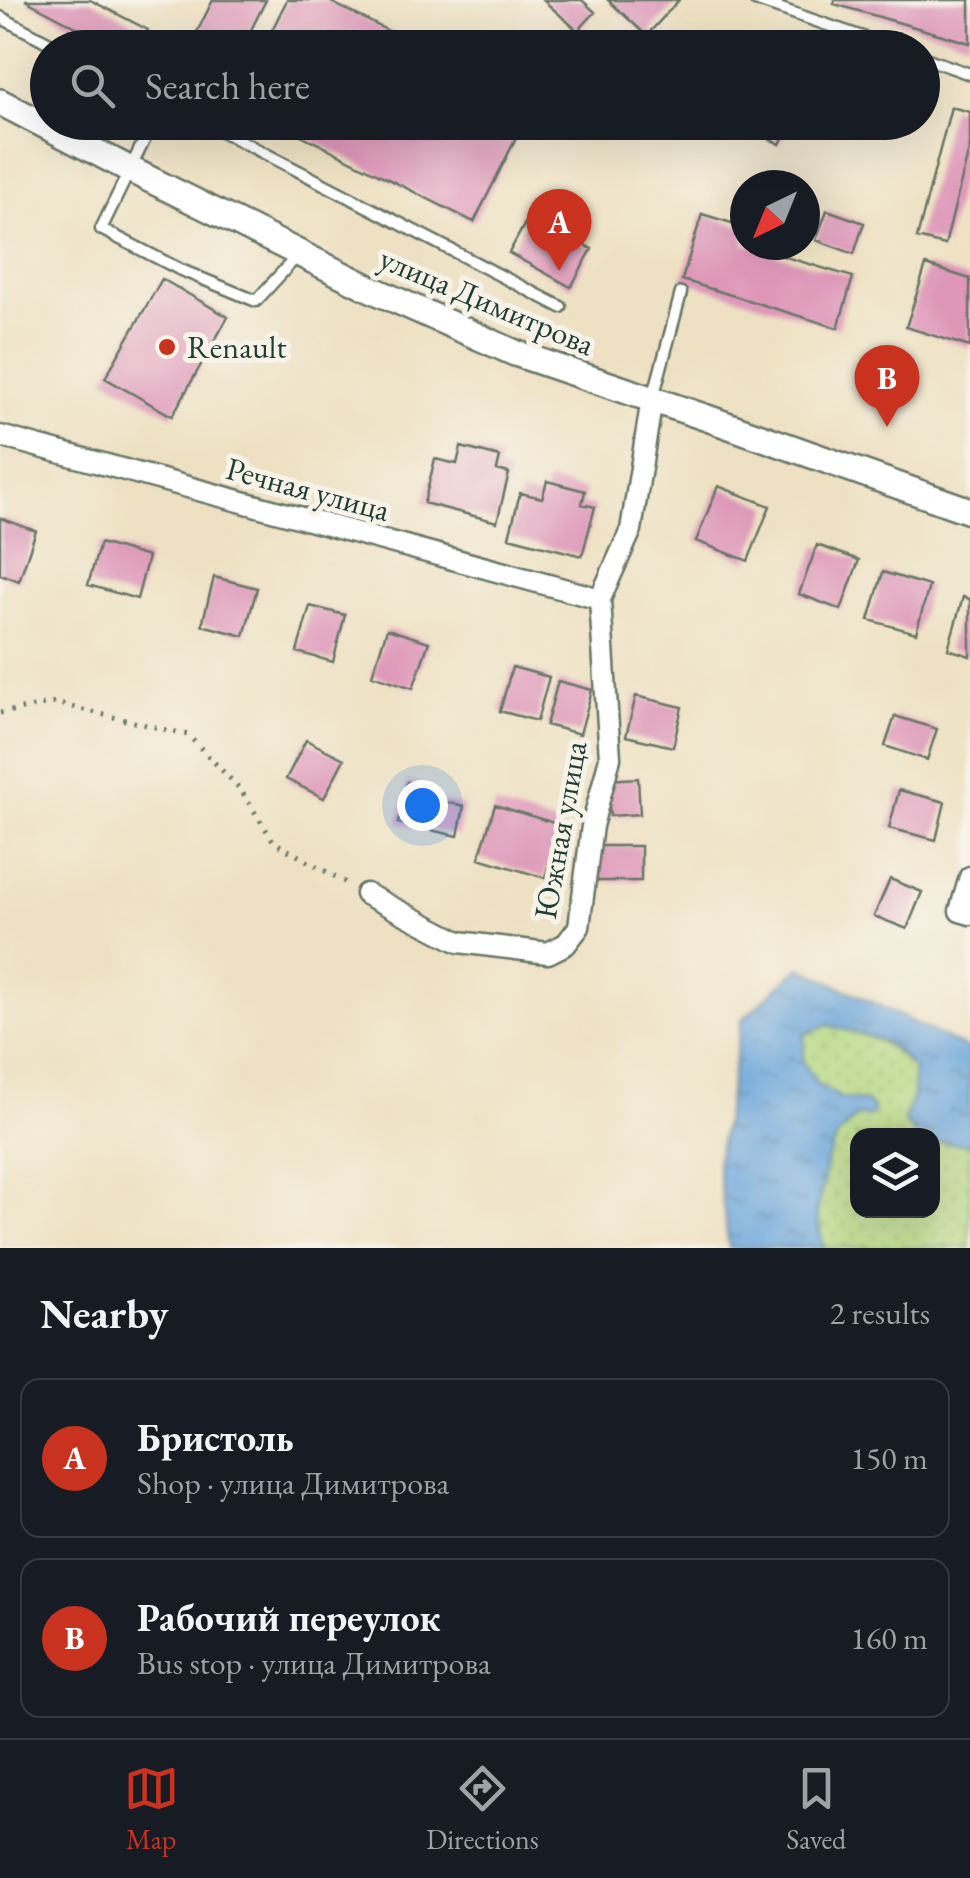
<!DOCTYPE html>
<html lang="en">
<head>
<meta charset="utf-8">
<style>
	:root { --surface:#171b24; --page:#242831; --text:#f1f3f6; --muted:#9ea1a6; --line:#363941; --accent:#c8321e }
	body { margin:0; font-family:"EB Garamond",serif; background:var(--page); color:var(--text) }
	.controls { position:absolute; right:30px; bottom:30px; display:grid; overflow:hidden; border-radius:20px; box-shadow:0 10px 40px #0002 }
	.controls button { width:90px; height:90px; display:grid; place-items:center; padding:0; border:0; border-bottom:2px solid var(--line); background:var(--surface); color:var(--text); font:50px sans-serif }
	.compass { position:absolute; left:730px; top:170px; width:90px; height:90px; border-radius:50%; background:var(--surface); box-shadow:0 10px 40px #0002; rotate:223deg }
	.you { position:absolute; left:422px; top:805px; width:35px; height:35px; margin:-25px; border:8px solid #fff; border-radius:50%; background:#1a73e8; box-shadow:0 0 0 15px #1a73e833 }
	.badge { display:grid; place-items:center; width:65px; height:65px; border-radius:50%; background:var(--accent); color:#fff; font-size:32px; font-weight:700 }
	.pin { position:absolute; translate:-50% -82px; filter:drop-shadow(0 2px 5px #0008) }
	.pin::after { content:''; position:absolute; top:52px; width:35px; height:30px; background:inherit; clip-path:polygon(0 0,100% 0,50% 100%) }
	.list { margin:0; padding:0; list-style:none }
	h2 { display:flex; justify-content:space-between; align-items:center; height:130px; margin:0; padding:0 40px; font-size:42px }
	h2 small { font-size:32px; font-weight:400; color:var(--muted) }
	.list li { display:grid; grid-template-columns:65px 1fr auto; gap:30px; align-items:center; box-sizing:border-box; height:160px; margin:0 20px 20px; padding:0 20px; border:2px solid var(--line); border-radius:20px }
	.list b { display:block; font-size:38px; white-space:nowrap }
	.list p { margin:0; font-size:32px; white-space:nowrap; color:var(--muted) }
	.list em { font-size:32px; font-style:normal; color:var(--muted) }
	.icon { flex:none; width:55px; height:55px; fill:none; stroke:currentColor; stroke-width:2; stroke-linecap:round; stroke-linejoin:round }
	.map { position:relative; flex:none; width:970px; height:1248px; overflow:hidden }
	.search { position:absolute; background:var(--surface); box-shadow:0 10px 40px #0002; left:30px; right:30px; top:30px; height:110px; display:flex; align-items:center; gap:25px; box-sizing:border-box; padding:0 35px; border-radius:55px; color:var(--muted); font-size:38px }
	.sheet { height:490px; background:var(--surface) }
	nav { display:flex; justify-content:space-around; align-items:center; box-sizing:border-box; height:140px; border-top:2px solid var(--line); background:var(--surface); font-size:28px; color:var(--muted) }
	nav a { display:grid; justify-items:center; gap:5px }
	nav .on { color:var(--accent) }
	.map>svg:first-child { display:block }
	.grass { fill:url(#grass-dots); stroke:#6a8a5a; stroke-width:2.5 }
	.water { fill:url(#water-ripples); stroke:#447188; stroke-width:2.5 }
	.building { fill:#de97b9 }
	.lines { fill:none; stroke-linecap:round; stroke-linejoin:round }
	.service-casing { stroke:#677666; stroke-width:15 }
	.minor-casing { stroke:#677666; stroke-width:25 }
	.tertiary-casing { stroke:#677666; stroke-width:30 }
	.path { stroke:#677666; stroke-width:5; stroke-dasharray:2.5 8; stroke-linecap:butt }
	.service { stroke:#fff; stroke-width:10 }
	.minor { stroke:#fff; stroke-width:20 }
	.tertiary { stroke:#fff; stroke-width:25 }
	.poi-dot { fill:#c8321e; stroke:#f7f3e8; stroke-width:4 }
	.labels { text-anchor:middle; stroke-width:10; stroke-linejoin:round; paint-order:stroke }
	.street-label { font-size:32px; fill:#1f3d34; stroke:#f7f3e8 }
	.poi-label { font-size:32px; fill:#1f3d34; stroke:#f7f3e8; text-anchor:start }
</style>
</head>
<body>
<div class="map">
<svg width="970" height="1248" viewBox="0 0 970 1248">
	<defs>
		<pattern id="grass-dots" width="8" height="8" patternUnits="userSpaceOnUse" patternTransform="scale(2.5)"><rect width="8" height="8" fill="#b4d77f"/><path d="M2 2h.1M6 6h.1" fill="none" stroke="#9ab96e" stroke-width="1.8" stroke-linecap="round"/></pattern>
		<pattern id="water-ripples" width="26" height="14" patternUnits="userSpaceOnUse" patternTransform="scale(2.5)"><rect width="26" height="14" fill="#6aa5db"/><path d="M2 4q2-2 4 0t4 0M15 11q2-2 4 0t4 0" fill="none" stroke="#5788b2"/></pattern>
	</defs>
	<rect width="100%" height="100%" fill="#f7f3e8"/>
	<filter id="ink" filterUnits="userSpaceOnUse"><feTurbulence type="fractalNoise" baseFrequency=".01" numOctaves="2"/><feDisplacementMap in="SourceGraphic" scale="20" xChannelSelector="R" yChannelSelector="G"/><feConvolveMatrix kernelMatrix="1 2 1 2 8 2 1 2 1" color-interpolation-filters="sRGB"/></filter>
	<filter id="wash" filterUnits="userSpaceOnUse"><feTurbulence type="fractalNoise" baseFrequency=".0048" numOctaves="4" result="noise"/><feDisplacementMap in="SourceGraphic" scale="40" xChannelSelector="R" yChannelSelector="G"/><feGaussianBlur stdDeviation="2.25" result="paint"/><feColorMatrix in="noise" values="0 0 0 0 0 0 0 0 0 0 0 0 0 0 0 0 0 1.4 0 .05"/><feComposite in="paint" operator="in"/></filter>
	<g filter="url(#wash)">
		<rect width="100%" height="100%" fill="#eee1c3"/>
		<!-- grass -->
		<path class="grass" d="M828,1025c40,12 58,12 86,45l-1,26 -9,25 12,14 -58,1v74h74l1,-68 37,2v104h-147l-6,-35 10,-53 11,-25 19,-18 9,-15 -25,-4 -23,-13 -15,-23 1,-28z"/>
		<!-- water -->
		<path class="water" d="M800,967l170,83v94l-37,-2 -1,-6 -16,-1 -12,-14 9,-25 1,-26 -15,-18 -21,-13 -50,-14 -23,9 -2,28 15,23 23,13 25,4 8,6 -4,8 -14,1 -18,18 -11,25 -10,53 6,35h-94l-12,-86 25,-142z"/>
		<g id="blocks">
			<!-- building -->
			<path class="building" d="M25,0h65l58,30 -9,18h-23z
				M213,0h53l-24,48h-53z
				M287,0h40l95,48h-159z
				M543,0h39l13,12 -17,19z
				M608,0h71l-29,32 19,16h-31l9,-12z
				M835,0h135v43l-136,-39z
				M168,38l18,10h-23z
				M951,107l19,5v34l-25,99 -28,-7z
				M275,122h249l-50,100z
				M733,122h53l4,2 -10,20z
				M827,210l37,13 -10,31 -38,-14z
				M702,214l43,13v18h19l-2,5 91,27 -15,51 -156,-48z
				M529,216l63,33 -21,38 -62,-34z
				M926,265l44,14v68l-64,-20z
				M162,279l66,38 -56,99 -67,-38z
				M461,447l39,10 -3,13 12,3 -12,49 -73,-19 11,-44 22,5z
				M547,481l38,10 -3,13 13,3 -13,49 -73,-19 11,-44 22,5z
				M718,486l52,20 -22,55 -52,-20z
				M0,518l36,13 -17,50 -19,-7z
				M100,543l48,14 -11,42 -49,-14z
				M817,545l42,15 -18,50 -42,-16z
				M883,572l46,14 -13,47 -47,-13z
				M214,577l43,11 -13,48 -42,-11z
				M963,597l7,2v57l-22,-7z
				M310,606l35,9 -12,47 -36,-10z
				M387,629l42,13 -16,46 -41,-13z
				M512,667l37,10 -12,44 -37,-10z
				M558,681l34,9 -12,44 -34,-9z
				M636,696l46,11 -9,40 -47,-11z
				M895,716l42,13 -10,31 -42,-14z
				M306,740l38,19 -20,39 -38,-19z
				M638,778l2,36 -30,2 -3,-36z
				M407,782l27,6 -2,11 32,7 -6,30 -60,-13z
				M899,790l46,12 -9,38 -47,-12z
				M495,805l66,20 -16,53 -66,-20z
				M597,846h44v35h-44z
				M890,879l32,13 -15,37 -33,-13z"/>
		</g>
	</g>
	<g filter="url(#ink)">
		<use href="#blocks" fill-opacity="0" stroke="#677666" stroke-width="2.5"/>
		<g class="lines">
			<defs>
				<path id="service" d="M755,0l139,48
					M0,17l59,31
					M922,57l48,17
					M153,122l-52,107 80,41 75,31 43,-47
					M204,122l357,185
					M653,398l28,-105"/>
				<path id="minor" d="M0,436l600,163
					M970,877l-10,34 10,3
					M366,894l93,48 89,11 18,-9 13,-17 13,-101 18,-68 -10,-159 31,-69 21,-131"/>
				<path id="tertiary" d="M0,102l129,67 240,119 146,65 195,66 260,92"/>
			</defs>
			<!-- service casing -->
			<use href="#service" class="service-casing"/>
			<!-- minor casing -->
			<use href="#minor" class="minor-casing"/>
			<!-- tertiary casing -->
			<use href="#tertiary" class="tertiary-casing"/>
			<!-- path -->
			<path class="path" d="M0,713l55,-10 133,32 52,54 34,53 76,43"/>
			<!-- service -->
			<use href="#service" class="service"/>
			<!-- minor -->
			<use href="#minor" class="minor"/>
			<!-- tertiary -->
			<use href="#tertiary" class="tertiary"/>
		</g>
	</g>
	<!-- markers -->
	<circle class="poi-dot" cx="167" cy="347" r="10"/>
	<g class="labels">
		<!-- street labels -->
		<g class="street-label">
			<text transform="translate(487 301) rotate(23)" y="11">улица Димитрова</text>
			<text transform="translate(308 489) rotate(15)" y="11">Речная улица</text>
			<text transform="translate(560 830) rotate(-80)" y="11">Южная улица</text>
		</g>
		<!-- poi labels -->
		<g class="poi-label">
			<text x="187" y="358">Renault</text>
		</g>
	</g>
</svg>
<div class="controls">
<button><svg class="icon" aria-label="layers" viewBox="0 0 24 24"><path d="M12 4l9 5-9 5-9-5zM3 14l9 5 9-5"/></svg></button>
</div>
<svg class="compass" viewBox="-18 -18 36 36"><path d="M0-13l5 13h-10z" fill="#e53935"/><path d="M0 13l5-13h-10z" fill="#9ea1a6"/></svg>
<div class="you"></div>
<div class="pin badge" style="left:559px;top:271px">A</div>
<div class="pin badge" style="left:887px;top:427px">B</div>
<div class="search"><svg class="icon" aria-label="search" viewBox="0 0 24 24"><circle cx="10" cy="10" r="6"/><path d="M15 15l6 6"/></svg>Search here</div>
</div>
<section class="sheet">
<h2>Nearby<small>2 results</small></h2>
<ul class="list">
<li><span class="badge">A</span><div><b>Бристоль</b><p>Shop · улица Димитрова</p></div><em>150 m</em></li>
<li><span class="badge">B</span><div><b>Рабочий переулок</b><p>Bus stop · улица Димитрова</p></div><em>160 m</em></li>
</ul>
</section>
<nav>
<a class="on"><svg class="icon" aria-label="map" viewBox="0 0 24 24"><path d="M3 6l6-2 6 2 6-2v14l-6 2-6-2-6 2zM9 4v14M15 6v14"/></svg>Map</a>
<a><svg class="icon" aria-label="directions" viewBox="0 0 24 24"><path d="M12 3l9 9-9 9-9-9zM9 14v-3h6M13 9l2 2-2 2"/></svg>Directions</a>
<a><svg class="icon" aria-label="saved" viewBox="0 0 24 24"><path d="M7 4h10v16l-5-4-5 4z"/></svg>Saved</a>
</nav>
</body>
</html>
